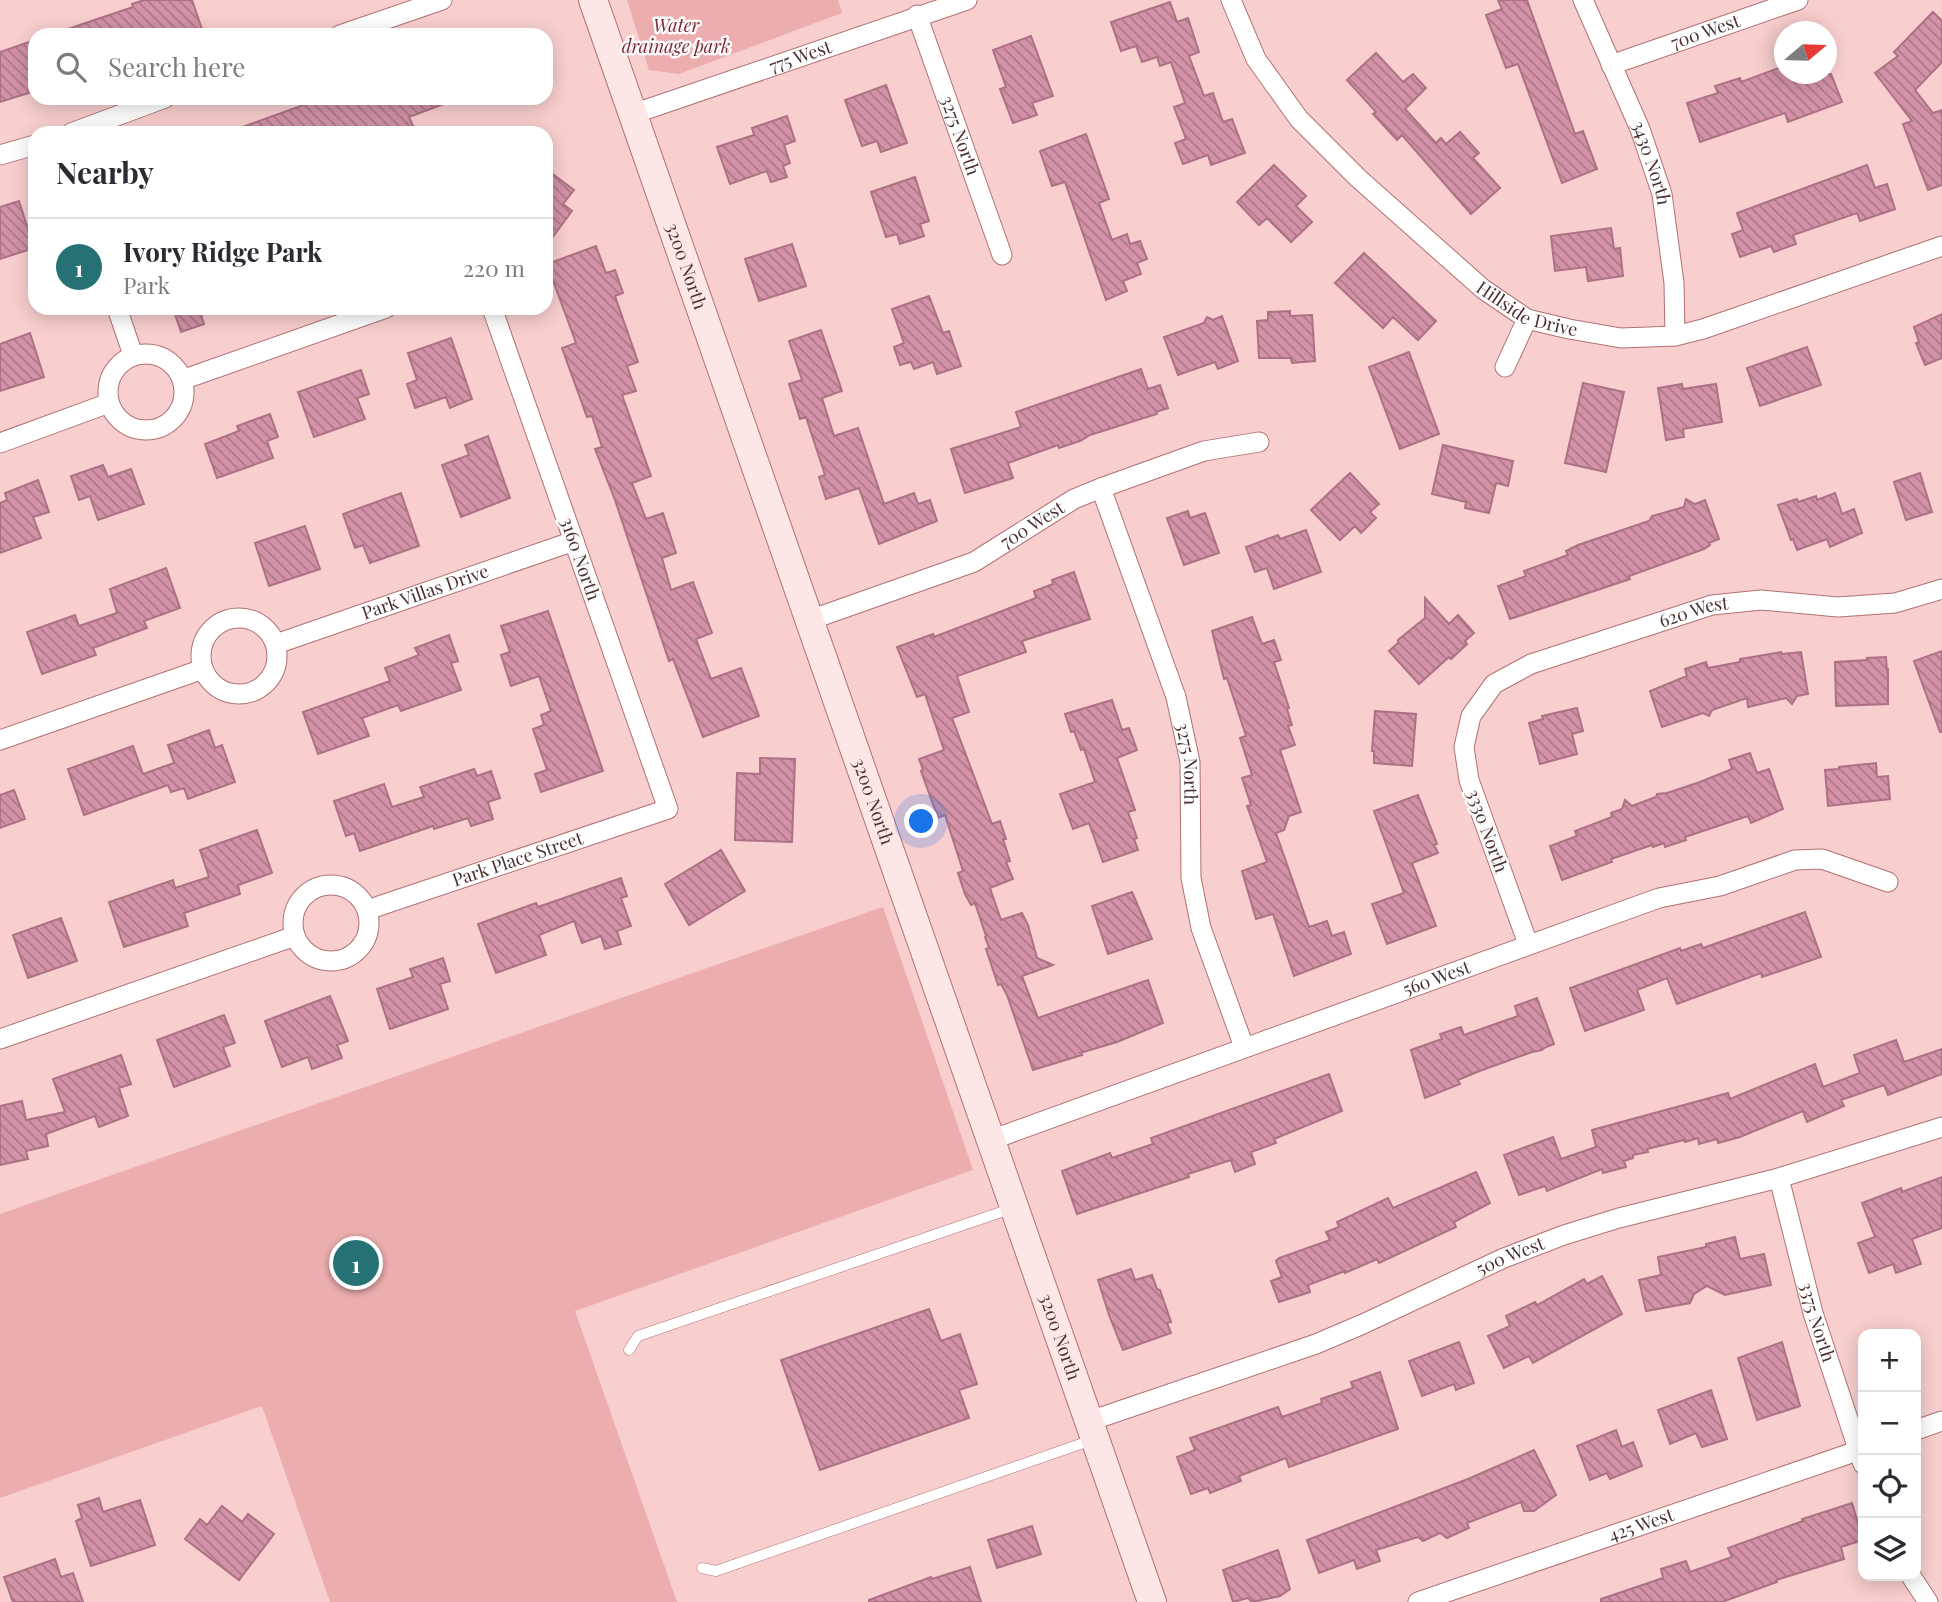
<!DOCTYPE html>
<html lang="en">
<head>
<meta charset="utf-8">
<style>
	:root { --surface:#fff; --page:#f7f7f7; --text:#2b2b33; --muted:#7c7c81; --line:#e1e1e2; --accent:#267174 }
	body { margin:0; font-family:"Playfair Display",serif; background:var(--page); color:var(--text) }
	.controls { position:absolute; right:21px; bottom:21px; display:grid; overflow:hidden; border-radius:14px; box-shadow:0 4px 18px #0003 }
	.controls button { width:63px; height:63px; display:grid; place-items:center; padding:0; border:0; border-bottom:2px solid var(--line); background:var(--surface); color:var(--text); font:35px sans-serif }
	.compass { position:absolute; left:1774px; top:21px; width:63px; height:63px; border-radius:50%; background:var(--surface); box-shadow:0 4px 18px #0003; rotate:71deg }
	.you { position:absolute; left:922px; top:822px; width:24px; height:24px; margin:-18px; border:5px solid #fff; border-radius:50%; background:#1a73e8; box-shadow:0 0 0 10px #1a73e833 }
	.badge { display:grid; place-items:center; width:46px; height:46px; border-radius:50%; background:var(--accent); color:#fff; font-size:23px; font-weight:700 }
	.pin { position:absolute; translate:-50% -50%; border:4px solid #fff; box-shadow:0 2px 7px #0006 }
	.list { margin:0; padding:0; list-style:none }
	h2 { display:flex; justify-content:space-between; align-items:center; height:91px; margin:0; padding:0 28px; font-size:30px }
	h2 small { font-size:23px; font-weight:400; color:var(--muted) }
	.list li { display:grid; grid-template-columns:46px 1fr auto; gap:21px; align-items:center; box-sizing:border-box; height:98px; padding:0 28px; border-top:2px solid var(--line) }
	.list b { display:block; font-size:26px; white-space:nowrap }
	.list p { margin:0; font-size:23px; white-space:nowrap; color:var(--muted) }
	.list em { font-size:23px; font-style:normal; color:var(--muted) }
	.icon { flex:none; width:38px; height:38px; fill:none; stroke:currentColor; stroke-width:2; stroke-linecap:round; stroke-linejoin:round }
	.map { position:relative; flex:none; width:1942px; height:1602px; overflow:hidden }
	.search { position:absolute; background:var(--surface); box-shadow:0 4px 18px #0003; left:28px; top:28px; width:525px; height:77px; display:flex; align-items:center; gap:18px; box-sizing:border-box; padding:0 24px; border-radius:21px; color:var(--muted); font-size:26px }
	.panel { position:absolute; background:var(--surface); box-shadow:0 4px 18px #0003; left:28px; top:126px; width:525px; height:189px; border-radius:21px }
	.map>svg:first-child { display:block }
	.green { fill:#ecadae }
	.building { fill:url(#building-back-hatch); stroke:#ad7185; stroke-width:2 }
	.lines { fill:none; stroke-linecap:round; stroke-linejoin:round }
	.lane-casing { stroke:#b07173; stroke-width:11 }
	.street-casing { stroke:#b07173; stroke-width:21 }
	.secondary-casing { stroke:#b07173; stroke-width:30 }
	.lane { stroke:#fff; stroke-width:10 }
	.street { stroke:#fff; stroke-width:19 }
	.secondary { stroke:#fce6e6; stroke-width:28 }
	.labels { text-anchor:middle; stroke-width:5; stroke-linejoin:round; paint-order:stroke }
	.park-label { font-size:18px; font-style:italic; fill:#7c2b33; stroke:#fafafa }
	.street-label { font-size:18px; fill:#4a2f30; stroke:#fafafa }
</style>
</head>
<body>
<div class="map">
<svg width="1942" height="1602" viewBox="0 0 1942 1602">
	<defs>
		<pattern id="building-back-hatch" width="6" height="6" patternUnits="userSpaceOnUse" patternTransform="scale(1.75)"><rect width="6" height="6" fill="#d392a7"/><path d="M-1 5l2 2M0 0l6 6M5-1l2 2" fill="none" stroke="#ad7888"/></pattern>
	</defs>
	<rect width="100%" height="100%" fill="#f8cece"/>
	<!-- green -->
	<path class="green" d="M627,0h211l4,13 -163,61 -30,-4z
		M883,907l90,263 -398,141 102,291h-347l-68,-196 -262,92v-284z"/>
	<!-- building -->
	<path class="building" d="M144,0h48l11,32 -9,3h-135v-3l74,-25 -1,-3z
		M1498,0h29l48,134 8,-3 14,38 -35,14 -44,-119 -12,4 -20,-53 16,-6z
		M1170,2l7,20 11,-4 11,34 -10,4 15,40 9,-3 10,29 9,-3 13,34 -34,12 -3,-10 -25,9 -8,-21 11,-4 -12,-32 11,-4 -14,-41 -11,4 -3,-9 -15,5 -6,-16 -15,5 -10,-29z
		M1933,12l9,9v41l-27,28 18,23 9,-3v75l-14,5 -25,-66 9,-3 -37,-48 23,-17 -4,-4z
		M1031,36l22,60 -21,7 5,12 -24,8 -13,-34 6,-2 -13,-37z
		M29,42l6,19v30l-35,11v-50z
		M1376,53l27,29 10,-8 13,14 -21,21 31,34 5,-5 5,6 14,-12 19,21 -6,5 27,30 -29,26 -69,-79 -5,5 -24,-26 3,-2 -29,-32z
		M1784,66v8h47l11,28 -54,20 -3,-9 -85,29 -13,-39 31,-10 -3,-7 25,-8 1,4z
		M886,85l21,58 -26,9 -4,-11 -15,5 -17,-46z
		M323,98h131v2l-45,17 4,9 -19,7h-162l-1,-2z
		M787,116l8,25 -11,4 6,18 -7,3 4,11 -16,5 -4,-11 -37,13 -13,-37 37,-12 -2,-7z
		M1086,134l23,65 -10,4 13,37 15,-6 3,10 10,-3 7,18 -10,4 4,11 -18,7 4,10 -21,9 -41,-118 -13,4 -12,-35z
		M1274,165l32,31 -10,10 16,16 -21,20 -24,-24 -8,7 -22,-23z
		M1867,165l8,23 12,-4 8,25 -35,12 -3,-8 -64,22 3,9 -22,8 -3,-6 -31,11 -8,-23 11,-4 -6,-17z
		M546,169l28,21 -11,14 9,7 -26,35z
		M915,177l14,44 -9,3 4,12 -24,8 -3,-10 -11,3 -15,-45z
		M19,201l15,47 -34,11v-52z
		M1611,228l3,21 6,-1 3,28 -35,5 -2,-14 -31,4 -4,-35z
		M792,244l14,42 -47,15 -14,-42z
		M596,246l10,27 9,-3 8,23 -8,3 23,66 -11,4 9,25 -14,4 29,81 -19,7 14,36 17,-6 13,40 -14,5 9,32 22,-8 19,51 -16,6 15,40 30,-11 18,48 -56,21 -30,-78 -4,2 -54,-161 -20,-51 7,-2 -10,-31 -5,1 -25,-69 14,-5 -29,-79z
		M1364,253l72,68 -18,19 -25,-23 -10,11 -48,-45z
		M929,296l14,37 6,-2 12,35 -24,8 -4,-12 -19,7 -3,-7 -11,3 -6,-18 10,-4 -12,-34z
		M173,308h26l5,16 -23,8z
		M1290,311v5l22,-1 3,46 -23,2 -1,-5h-32l-2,-37 11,-1v-8z
		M1942,314v44l-17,7 -9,-22 3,-1 -5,-15z
		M1222,316l16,45 -20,8 -3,-7 -37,13 -14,-38 40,-14 3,-6 6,3z
		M821,330l21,61 -20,7 12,38 24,-8 26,76 30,-11 4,11 12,-4 7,21 -58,23 -20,-56 -33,11 -7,-22 6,-2 -19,-58 -6,2 -11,-35 13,-4 -13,-39z
		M30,333l14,44 -44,14v-47z
		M451,338l21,61 -22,9 -4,-11 -31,11 -8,-24 10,-4 -9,-27z
		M1807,347l14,38 -61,21 -13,-38z
		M1409,352l30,82 -39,15 -31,-82z
		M1141,369l7,20 12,-4 8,23 -12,4 1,2 -67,21 -10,6 -21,7 -1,-3 -50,18 5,15 -48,15 -14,-44 70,-22 -5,-15z
		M361,370l8,24 -12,4 8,21 -51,18 -16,-45z
		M1583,383l41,9 -18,80 -41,-9z
		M1682,384l1,5 33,-5 6,38 -39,7 1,8 -18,3 -8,-52z
		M270,414l8,23 -11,4 6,17 -56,20 -12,-34 34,-13 -2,-5z
		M488,436l22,62 -49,19 -19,-52 27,-10 -4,-10z
		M1443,445l70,16 -5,25 -12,-3 -7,30 -24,-5 1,-6 -34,-8z
		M103,465l5,12 23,-8 13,35 -46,16 -8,-24 -11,4 -8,-24z
		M1350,473l29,31 -9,8 6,6 -15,15 -6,-7 -15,14 -29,-30z
		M1920,473l12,39 -26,8 -12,-38z
		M38,480l11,32 -16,5 8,21 -41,15v-50l7,-3 -2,-7z
		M401,493l18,53 -49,17 -7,-18 -8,3 -12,-34z
		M1835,493l7,21 12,-5 8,24 -32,14 -3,-8 -30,11 -4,-11 -2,1 -13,-35 19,-6 1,3 18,-6 1,4z
		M1686,499l9,5 10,-4 14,39 -10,4 1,2 -6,4 -75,27 1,3 -120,40 -12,-33 28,-10 -2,-5 44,-16 -2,-4 12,-6 71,-24 3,-5 32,-9z
		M1188,511l2,7 15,-5 14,40 -35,12 -17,-47z
		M305,526l15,43 -51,17 -14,-43z
		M1306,530l15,42 -47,17 -7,-21 -12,4 -9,-25 32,-12 2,4z
		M166,568l14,40 -36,13 3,7 -54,20 3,7 -54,19 -15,-42 48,-17 4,11 38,-13 -7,-24z
		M1074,572l16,47 -68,22 4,11 -69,24 12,36 -17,6 40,106 8,-3 6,18h-3l7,22 -4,1 7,17 -23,9 11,32 21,-7 6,12 9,33 16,7 -31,11 16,42 110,-38 15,43 -46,19 -37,11 2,2 -49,15 -26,-75 -6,-11 -3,1 -12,-36 3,-1 -4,-11 1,-1 -11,-33 -4,2 -6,-11 -7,-21 5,-2 -18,-56 -7,3 -17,-47 2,-1 -4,-11 25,-9 -19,-56 -8,3 -20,-50 36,-13 1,3 102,-39 -2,-7 19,-7 -1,-4z
		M1425,598l24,26 9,-9 16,18 -9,8 2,3 -16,15 -2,-2 -30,27 -30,-33 9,-8v-3l27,-22z
		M548,611l55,160 -62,21 -6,-18 12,-4 -14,-41 11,-4 -3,-10 10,-4 -12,-35 -28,10 -10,-31 9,-3 -9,-26z
		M1252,617l10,27 12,-4 7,20 -7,2 15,46 -2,1 5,16 -4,1 7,19 -15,5 21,62 -12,4 -5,14 -8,3 33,94 18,-6 5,15 12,-4 7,22 -57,22 -21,-62 -17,5 -14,-48 25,-9 -20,-56 4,-1 -9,-27 10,-3 -12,-37 6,-2 -19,-58 -3,1 -12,-48z
		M449,635l9,26 -7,2 10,27 -60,21 -3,-6 -36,13 7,18 -51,18 -15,-42 87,-31 -5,-13 34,-13 -4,-7z
		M1942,651v81h-2l-26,-71z
		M1781,652l1,2 19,-2 7,42 -11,2 -5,8 -6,-6 -38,9 -1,-9 -35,12 -3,6 -6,-3 -41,14 -12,-36 37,-15 -2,-7 21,-7 2,6 32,-6v-3z
		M1886,657l1,14 1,-1v34l-52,2 -1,-44 33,-2 -1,-2z
		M1112,700l10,30 7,-2 8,22 -20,8 18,52 -7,2 9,26 -3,1 4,11 -35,12 -14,-39 -16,6 -13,-35 35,-12 -11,-33 -3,1 -7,-19 -3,1 -6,-18z
		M1577,708l6,23 -11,3 5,20 -37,10 -11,-41 14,-4 -1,-3z
		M1375,711l41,3 -4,52 -38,-3v-12h-2z
		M209,730l6,18 7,-3 13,37 -47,17 -4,-11 -13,4 -3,-7 -84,30 -16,-46 65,-23 10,28 31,-11 -6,-18z
		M1750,753l7,20 12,-4 14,40 -32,14 -3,-7 -63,21 1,3 -21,7 -1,-4 -11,4 -1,-2 -41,14 1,3 -50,18 -12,-34 27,-10 -2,-5 37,-14 -1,-4 11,-4 3,-9 7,6 24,-9 1,-3 10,-1 33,-11 32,-13 -3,-9z
		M760,758l35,1 -3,83 -57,-2 2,-67 23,1z
		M1876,763l1,14 11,-1 2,23 -62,7 -3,-36 14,-1v-2z
		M474,769l3,7 14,-5 9,27 -12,4 5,17 -22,7 -3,-8 -34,11 -1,-3 -73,25 -6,-18 -8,3 -12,-35 50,-17 8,23 32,-10 -4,-10z
		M14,790l11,29 -25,9v-33z
		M1418,795l19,49 -3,1 4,8 -26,10 24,63 -49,18 -15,-40 32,-11 -30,-82z
		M257,830l15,43 -34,12 2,9 -56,19 4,13 -64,21 -15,-45 64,-22 2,8 34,-11 -9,-27z
		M721,850l24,41 -56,34 -24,-41z
		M621,878l6,18 -6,2 10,28 -14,5 4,13 -16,5 -4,-13 -19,7 -8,-22 -35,14 7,20 -50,18 -18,-49 58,-21 2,4z
		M1132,892l20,47 -44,15 -16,-48z
		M1805,912l16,45 -59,20 -1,-4 -84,31 -10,-26 -30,12 7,20 -59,21 -15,-43 110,-40 1,3 20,-7 2,4z
		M61,918l16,43 -49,17 -15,-43z
		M443,958l7,23 -10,3 8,25 -58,20 -13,-40 36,-12 -3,-8z
		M330,996l18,45 -11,4 5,13 -30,11 -4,-12 -26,10 -17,-46z
		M1537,998l17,46 -10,4 -2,2 -10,2 -55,20 -19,8 2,4 -35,14 -14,-48 31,-11 -2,-5 21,-7 3,8 54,-19 -3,-10z
		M224,1015l11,28 -12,4 7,19 -56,21 -17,-47z
		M1896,1040l8,22 38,-13v25l-54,21 -4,-10 -43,15 3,6 -37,16 -4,-11 -63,26 -22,6 -1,-4 -18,5 -1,-6 -13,4 -1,-2 -37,9 1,3 -15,3v3l-9,3 2,6 -23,6 -1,-4 -55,22 -2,-5 -26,9 -15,-40 49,-18 8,22 35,-12 -4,-17 136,-37 2,6 85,-35 8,23 37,-14 -6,-18z
		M121,1055l10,29 -12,4 9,28 -29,11 -4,-11 -49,18 2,12 -22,5 2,8 -28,6v-59l22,-5 4,19 39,-8 -12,-33z
		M1329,1074l13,37 -68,28 2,4 -25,9 4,12 -20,8 -4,-12 -43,14 1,3 -112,37 -15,-43 48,-18 2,5 41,-14 -2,-6z
		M1476,1172l14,31 -36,19 2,5 -77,36 -2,-4 -32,14v-2l-37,14 2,7 -31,10 -8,-21 11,-4 -6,-16 3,-3 51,-18 -4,-8 13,-5 -2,-5 51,-24 5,10z
		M1942,1177v51l-30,11 9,25 -25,9 -3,-9 -24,9 -11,-30 17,-6 -13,-34 39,-15 1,4z
		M1735,1237l5,22 24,-5 7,31 -46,10 -18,-9 -13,8 -4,9 -44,8 -7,-31 22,-5 -3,-18 48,-10v-3z
		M1131,1269l4,11 17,-5 5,14 3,1 11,32 -4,1 4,10 -48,17 -14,-35 -11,-35z
		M1602,1276l20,38 -89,49 -4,-7 -25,12 -16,-32 22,-10 -4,-10 29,-14 2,3 47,-26 3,5z
		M929,1309l12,32 19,-7 17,50 -18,6 10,28 -149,52 -39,-110z
		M1459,1342l15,41 -18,7 -2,-6 -32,12 -13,-35z
		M1782,1342l18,64 -43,14 -19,-62z
		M1380,1372l18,57 -109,38 -3,-9 -47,18 2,5 -31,12 -2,-5 -17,6 -14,-37 18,-7 -5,-12 88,-31 4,10 40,-14 -1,-4 32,-11 -2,-6z
		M1711,1390l16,49 -25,8 -6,-14 -26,11 -12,-34z
		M1616,1430l6,17 11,-5 9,24 -32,13 -3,-6 -17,7 -13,-34z
		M1534,1450l22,45 -22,16h-10l-3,-9 -54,21 2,5 -22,10 -7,-5 -17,8 -5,-4 -42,13 4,11 -23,8 -3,-9 -35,13 -12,-33 161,-61z
		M99,1498l4,14 37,-12 15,45 -64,21 -15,-45 6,-3 -4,-13z
		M1852,1503l11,37 -22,7 3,12 -68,21 1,2 -55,20h-121v-3l62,-21 -2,-9 25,-8 4,11 42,-15 -4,-9 75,-27 -1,-2z
		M222,1506l20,16 6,-8 26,20 -35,46 -54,-41 15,-20 7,6z
		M1032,1526l9,28 -44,14 -9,-28z
		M1278,1550l12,39 -10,7 -28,6 -4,-4 -15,4 -10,-32z
		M55,1559l6,18 12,-4 10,29h-70l-9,-25z
		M970,1567l11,35h-112v-2l62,-23 1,2z"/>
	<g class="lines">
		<defs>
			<path id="lane" d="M629,1350l9,-14 375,-128
				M702,1568l14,3 376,-131"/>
			<g id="street">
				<path id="s1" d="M1231,0l25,59 43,60 59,59 125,111 44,30 42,10 52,9 54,-2 28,-7 239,-83"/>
				<path id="s2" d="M1583,0l57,129 22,65 12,89 1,53"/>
				<path id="s3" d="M917,15l85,240"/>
				<path d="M340,35l102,-35"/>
				<path id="s4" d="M1611,65l187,-65"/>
				<path id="s5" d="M633,114l334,-114"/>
				<path d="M71,133l94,-35"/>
				<path d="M0,155l35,-10"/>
				<path d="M117,308l16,47"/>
				<circle cx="146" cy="392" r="38"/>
				<path d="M1505,367l22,-48"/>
				<path d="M182,380l204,-72"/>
				<path d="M0,443l109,-40"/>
				<path id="s6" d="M1101,488l75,209 14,65 1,116 10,50 43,119"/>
				<circle cx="239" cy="656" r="38"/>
				<path id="s7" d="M810,620l164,-58 100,-63 27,-11 103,-37 55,-9"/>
				<path id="s8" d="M276,644l298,-103"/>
				<path d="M0,740l203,-71"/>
				<circle cx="331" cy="923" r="38"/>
				<path id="s9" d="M367,910l301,-101 -176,-501"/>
				<path id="s10" d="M1528,944l-59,-164 -5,-33 7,-31 23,-32 37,-20 181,-59 49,-5 77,7 57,-4 47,-14"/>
				<path d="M0,1039l295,-103"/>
				<path id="s11" d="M991,1140l668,-242 61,-12 75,-26 27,-1 66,23"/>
				<path id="s12" d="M1779,1178l34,135 50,151"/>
				<path id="s13" d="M1090,1421l226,-77 47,-20 141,-66 60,-23 55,-17 160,-40 163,-51"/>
				<path d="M1916,1430l26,-9"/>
				<path d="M1911,1576l17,26"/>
				<path id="s14" d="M1418,1602l445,-153"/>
			</g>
			<g id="secondary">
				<path id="s15" d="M593,0l559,1602"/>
			</g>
		</defs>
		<!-- lane casing -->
		<use href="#lane" class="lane-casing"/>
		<!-- street casing -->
		<use href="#street" class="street-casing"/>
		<!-- secondary casing -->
		<use href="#secondary" class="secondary-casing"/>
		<!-- lane -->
		<use href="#lane" class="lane"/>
		<!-- street -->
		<use href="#street" class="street"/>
		<!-- secondary -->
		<use href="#secondary" class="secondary"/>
	</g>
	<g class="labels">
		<!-- park labels -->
		<g class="park-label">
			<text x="676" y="32">Water<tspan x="676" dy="21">drainage park</tspan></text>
		</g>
		<!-- street labels -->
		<g class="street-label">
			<text dy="6" stroke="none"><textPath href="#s4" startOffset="100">700 West</textPath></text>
			<text dy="6" stroke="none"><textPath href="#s5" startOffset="177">775 West</textPath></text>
			<text dy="6" stroke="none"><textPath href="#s3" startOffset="128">3275 North</textPath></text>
			<text dy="6" stroke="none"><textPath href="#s2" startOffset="177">3430 North</textPath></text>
			<text dy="6" stroke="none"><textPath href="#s15" startOffset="282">3200 North</textPath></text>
			<text dy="6" stroke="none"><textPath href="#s1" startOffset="438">Hillside Drive</textPath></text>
			<text dy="6" stroke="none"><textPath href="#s7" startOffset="243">700 West</textPath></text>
			<text transform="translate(580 559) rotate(71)" y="6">3160 North</text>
			<text dy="6" stroke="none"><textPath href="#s8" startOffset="158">Park Villas Drive</textPath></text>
			<text dy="6" stroke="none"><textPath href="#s10" startOffset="492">620 West</textPath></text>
			<text dy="6" stroke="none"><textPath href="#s6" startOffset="290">3275 North</textPath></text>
			<text dy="6" stroke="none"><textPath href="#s15" startOffset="849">3200 North</textPath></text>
			<text transform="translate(1487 831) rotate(70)" y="6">3330 North</text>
			<text dy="6" stroke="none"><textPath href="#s9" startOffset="159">Park Place Street</textPath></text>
			<text dy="6" stroke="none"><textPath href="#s11" startOffset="474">560 West</textPath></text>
			<text dy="6" stroke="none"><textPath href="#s13" startOffset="452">500 West</textPath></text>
			<text dy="6" stroke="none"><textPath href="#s12" startOffset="149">3375 North</textPath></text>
			<text dy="6" stroke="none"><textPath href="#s15" startOffset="1416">3200 North</textPath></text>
			<text dy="6" stroke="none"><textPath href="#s14" startOffset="236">425 West</textPath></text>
		</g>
	</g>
</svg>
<div class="controls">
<button>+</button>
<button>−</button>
<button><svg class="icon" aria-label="locate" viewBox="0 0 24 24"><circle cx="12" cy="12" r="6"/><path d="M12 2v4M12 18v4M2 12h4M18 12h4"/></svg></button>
<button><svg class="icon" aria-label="layers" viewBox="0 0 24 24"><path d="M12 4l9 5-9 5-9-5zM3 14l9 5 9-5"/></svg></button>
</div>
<svg class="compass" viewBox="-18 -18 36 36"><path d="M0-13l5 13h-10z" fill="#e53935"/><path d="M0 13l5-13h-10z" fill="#7c7c81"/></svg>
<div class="you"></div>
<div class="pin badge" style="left:356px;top:1263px">1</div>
<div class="search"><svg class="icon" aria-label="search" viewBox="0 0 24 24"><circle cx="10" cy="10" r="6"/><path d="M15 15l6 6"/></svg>Search here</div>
<section class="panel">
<h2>Nearby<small></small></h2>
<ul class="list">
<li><span class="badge">1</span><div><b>Ivory Ridge Park</b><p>Park</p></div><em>220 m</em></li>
</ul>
</section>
</div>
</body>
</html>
